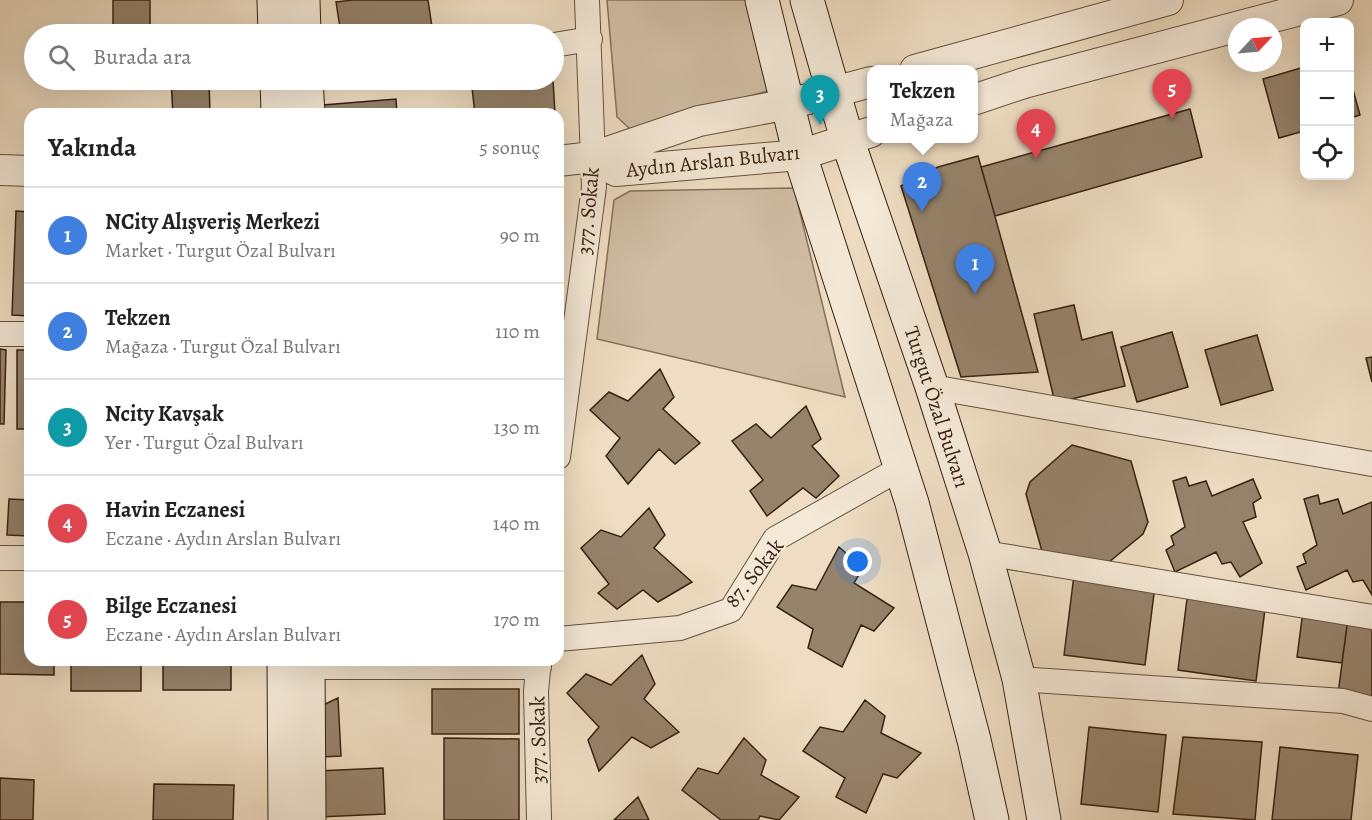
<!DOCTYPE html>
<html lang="tr">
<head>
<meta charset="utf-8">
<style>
	:root { --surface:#fff; --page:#f6f6f6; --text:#222; --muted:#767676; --line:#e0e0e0; --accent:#8f2418 }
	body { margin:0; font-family:Alegreya,serif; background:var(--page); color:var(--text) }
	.controls { position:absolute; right:18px; top:18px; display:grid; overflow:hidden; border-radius:12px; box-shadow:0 6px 24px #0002 }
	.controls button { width:54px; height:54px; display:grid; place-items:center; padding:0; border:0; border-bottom:2px solid var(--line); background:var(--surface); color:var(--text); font:30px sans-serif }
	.compass { position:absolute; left:1228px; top:18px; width:54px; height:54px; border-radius:50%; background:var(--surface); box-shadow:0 6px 24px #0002; rotate:64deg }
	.you { position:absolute; left:858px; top:562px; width:21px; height:21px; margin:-15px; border:4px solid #fff; border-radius:50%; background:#1a73e8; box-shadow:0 0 0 9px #1a73e833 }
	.badge { display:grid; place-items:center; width:39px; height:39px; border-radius:50%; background:var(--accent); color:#fff; font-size:20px; font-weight:700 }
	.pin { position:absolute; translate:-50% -50px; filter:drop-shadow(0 2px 3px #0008) }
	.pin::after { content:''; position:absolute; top:32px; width:21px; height:18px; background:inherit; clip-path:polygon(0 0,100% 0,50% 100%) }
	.popup { position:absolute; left:867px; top:65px; width:111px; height:78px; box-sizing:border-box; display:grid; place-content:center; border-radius:12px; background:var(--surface); filter:drop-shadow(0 2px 4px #0005); font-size:20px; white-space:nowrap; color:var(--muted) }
	.popup b { font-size:22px; color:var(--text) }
	.popup::after { content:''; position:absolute; left:50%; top:100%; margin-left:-12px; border:12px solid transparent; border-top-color:var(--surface) }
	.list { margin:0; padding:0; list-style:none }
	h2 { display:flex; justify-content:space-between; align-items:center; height:78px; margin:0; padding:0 24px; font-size:26px }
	h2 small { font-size:20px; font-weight:400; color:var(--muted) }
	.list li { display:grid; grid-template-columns:39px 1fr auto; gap:18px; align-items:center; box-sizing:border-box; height:96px; padding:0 24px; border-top:2px solid var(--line) }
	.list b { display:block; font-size:22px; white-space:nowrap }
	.list p { margin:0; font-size:20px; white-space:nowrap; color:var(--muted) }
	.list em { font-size:20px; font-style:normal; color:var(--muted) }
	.icon { flex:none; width:33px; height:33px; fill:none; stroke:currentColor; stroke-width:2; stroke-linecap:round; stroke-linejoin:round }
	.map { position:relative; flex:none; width:1372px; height:820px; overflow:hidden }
	.search { position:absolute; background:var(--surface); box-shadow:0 6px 24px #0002; left:24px; top:24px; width:540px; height:66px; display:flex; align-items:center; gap:15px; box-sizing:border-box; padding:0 21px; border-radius:33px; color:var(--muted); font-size:22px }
	.panel { position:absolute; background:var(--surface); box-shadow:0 6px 24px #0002; left:24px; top:108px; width:540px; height:558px; border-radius:18px }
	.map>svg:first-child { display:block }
	.green { fill:#cfbda4; stroke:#83705a; stroke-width:1.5 }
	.building { fill:#96836c; stroke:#37220f; stroke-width:1.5 }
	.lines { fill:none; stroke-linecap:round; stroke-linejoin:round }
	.minor-casing { stroke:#65513c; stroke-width:26 }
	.tertiary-casing { stroke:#65513c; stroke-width:32 }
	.secondary-casing { stroke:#37220f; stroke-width:35 }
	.minor { stroke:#f4e9d7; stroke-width:24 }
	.tertiary { stroke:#f4e9d7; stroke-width:30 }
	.secondary { stroke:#f4e9d7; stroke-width:33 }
	.labels { text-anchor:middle; stroke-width:5; stroke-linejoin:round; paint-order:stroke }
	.street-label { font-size:21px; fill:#37220f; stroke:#f4e9d7 }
</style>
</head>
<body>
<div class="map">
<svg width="1372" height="820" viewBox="0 0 1372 820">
	<rect width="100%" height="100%" fill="#eeddc2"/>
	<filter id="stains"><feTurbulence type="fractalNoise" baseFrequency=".00333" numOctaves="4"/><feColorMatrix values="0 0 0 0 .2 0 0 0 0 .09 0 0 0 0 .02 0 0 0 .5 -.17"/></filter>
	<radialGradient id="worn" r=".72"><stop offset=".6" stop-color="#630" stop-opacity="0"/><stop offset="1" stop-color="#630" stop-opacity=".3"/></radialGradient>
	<!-- green -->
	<path class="green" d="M607,0h140l21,91 -138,38 -13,-12z
		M794,188l51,209 -248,-58 17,-139 16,-9z"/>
	<!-- building -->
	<path class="building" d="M113,0h37v34h-37z
		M353,0h75l5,34h-92l-5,-32z
		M1304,67v64l-25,7 -16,-59z
		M1350,79l10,36 -10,3z
		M171,80h38l1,34h-37z
		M553,80l2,34h-80l-3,-26z
		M396,99l1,15h-73l-1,-9z
		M1190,109l12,48 -207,59 -14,-49z
		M978,156l13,46 47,170 -77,5 -60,-191 37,-19z
		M16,211l14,1v104l-18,-1z
		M1074,305l8,35 30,-8 13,54 -70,17 -21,-89z
		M1172,332l16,55 -51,15 -16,-55z
		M1257,335l16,55 -52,15 -16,-55z
		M0,349l6,1 -2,74h-4z
		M17,350h13v79h-13z
		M1372,357v25l-6,-24z
		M660,369l14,28 -11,12 37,34 -25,21 -16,-15 -31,35 -22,-28 14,-18 -30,-28 19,-18 19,9z
		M806,406l15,33 -9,7 27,30 -23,22 -13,-10 -36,28 -17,-25 13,-11 -31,-39 24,-17 15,14z
		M1072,445l59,16 17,61 -5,12 -34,28 -66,-7 -17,-61 4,-12z
		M1186,477l3,9 17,-5 6,15 41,-17 8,19 -8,5 3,14 -13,5 19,41 -22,14 -9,-15 -9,2 -6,-12 -41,20 -9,-22 8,-5 -3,-9 14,-9 -12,-46z
		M1318,495l2,9 18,-5 5,15 29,-12v93l-9,-15 -10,2 -6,-12 -41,20 -9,-23 9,-4 -3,-9 14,-9 -13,-46z
		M9,499l21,1v36l-23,-1z
		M649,508l16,27 -11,13 38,34 -34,20 -15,-12 -26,19 -19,-16 11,-9 -28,-36 20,-18 20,7z
		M839,547l24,21 -9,15 40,25 -20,23 -13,-6 -19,42 -34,-19 5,-19 -36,-22 15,-22 24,5z
		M1074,575l81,11 -10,79 -81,-10z
		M1188,591l78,10 -10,80 -78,-11z
		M0,602h30v58h24v15l-54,-1z
		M1303,611l45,7 -6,45 -45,-6z
		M1348,618l24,3v78l-34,-5z
		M642,655l13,29 -11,15 35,33 -28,16 -19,-11 -33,34 -11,-31 11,-13 -32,-34 19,-19 25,11z
		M71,660h70v31h-70z
		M163,660h68v30h-68z
		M432,689h87v45h-87z
		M338,698l3,58 -20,1 -2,-50z
		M865,700l20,16 -4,17 40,20 -24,25 -14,-4 -17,39 -30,-16 9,-19 -42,-27 17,-24 23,5z
		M1089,727l77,8 -8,77 -77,-8z
		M1183,737l79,5 -7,78 -82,-6z
		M444,738l75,1v81h-75z
		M744,738l22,22 -5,15 38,22 -20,23 -19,-4 -2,4h-37l-39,-30 16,-22 20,6z
		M1280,747l78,8 -7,65h-79z
		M383,768l2,46 -66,3 -2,-46z
		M0,778l34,2 -1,40h-33z
		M154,784l80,1 -1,35h-80z
		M638,797l11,23h-35z"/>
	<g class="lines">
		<defs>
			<path id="minor" d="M554,45l36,-6
				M0,334h30
				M932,387l440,77
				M558,457l36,-270 -7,-187
				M985,553l387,64
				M0,558h30
				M558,639l122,-11 51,-18 44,-71 126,-71
				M539,660l-3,31 3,129
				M308,667h231
				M1019,679l324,22 29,8"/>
			<path id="tertiary" d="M915,70l253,-70
				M871,82l-82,22 -90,17 -106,36 23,14 184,-16 71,-23
				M973,100l51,-17 314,-83
				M558,161l35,-4
				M0,170l30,1"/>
			<path id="secondary" d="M274,0l1,34
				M303,0l1,34
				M762,0l38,155 112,348 62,237 18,80
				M807,0l40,139 85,248 53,166 34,126 25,141
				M277,80l1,34
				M306,80l2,34
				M284,660l1,160
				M308,660l1,160"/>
		</defs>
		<!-- minor casing -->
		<use href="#minor" class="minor-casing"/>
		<!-- tertiary casing -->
		<use href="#tertiary" class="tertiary-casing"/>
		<!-- secondary casing -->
		<use href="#secondary" class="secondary-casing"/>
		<!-- minor -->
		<use href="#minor" class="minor"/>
		<!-- tertiary -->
		<use href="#tertiary" class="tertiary"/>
		<!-- secondary -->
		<use href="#secondary" class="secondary"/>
	</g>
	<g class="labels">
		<!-- street labels -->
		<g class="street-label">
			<text transform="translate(713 161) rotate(-6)" y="7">Aydın Arslan Bulvarı</text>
			<text transform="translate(588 211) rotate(-85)" y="7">377. Sokak</text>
			<text transform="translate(937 407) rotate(72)" y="7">Turgut Özal Bulvarı</text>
			<text transform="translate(754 573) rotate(-52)" y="7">87. Sokak</text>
			<text transform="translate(538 740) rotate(-91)" y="7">377. Sokak</text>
		</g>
	</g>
	<rect width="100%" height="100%" filter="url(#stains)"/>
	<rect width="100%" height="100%" fill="url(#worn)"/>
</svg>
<div class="controls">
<button>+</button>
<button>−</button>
<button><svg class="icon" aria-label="locate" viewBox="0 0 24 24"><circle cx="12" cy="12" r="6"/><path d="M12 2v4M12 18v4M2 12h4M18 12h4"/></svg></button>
</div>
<svg class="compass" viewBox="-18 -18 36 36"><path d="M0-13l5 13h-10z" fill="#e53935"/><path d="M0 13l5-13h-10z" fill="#767676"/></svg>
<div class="you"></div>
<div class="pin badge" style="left:975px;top:294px;background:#3f7fe0">1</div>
<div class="pin badge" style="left:922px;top:212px;background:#3f7fe0">2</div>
<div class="popup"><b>Tekzen</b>Mağaza</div>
<div class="pin badge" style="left:820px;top:125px;background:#0f9aa8">3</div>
<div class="pin badge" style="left:1036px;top:159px;background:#e0444e">4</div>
<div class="pin badge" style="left:1172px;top:119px;background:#e0444e">5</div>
<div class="search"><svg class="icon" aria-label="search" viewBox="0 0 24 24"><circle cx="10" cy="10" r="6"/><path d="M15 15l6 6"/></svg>Burada ara</div>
<section class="panel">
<h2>Yakında<small>5 sonuç</small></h2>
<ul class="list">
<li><span class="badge" style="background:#3f7fe0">1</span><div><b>NCity Alışveriş Merkezi</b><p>Market · Turgut Özal Bulvarı</p></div><em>90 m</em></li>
<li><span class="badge" style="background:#3f7fe0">2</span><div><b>Tekzen</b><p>Mağaza · Turgut Özal Bulvarı</p></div><em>110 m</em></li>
<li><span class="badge" style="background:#0f9aa8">3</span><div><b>Ncity Kavşak</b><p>Yer · Turgut Özal Bulvarı</p></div><em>130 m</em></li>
<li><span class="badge" style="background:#e0444e">4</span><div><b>Havin Eczanesi</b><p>Eczane · Aydın Arslan Bulvarı</p></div><em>140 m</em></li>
<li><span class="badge" style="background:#e0444e">5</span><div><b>Bilge Eczanesi</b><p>Eczane · Aydın Arslan Bulvarı</p></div><em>170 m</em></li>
</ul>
</section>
</div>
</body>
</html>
